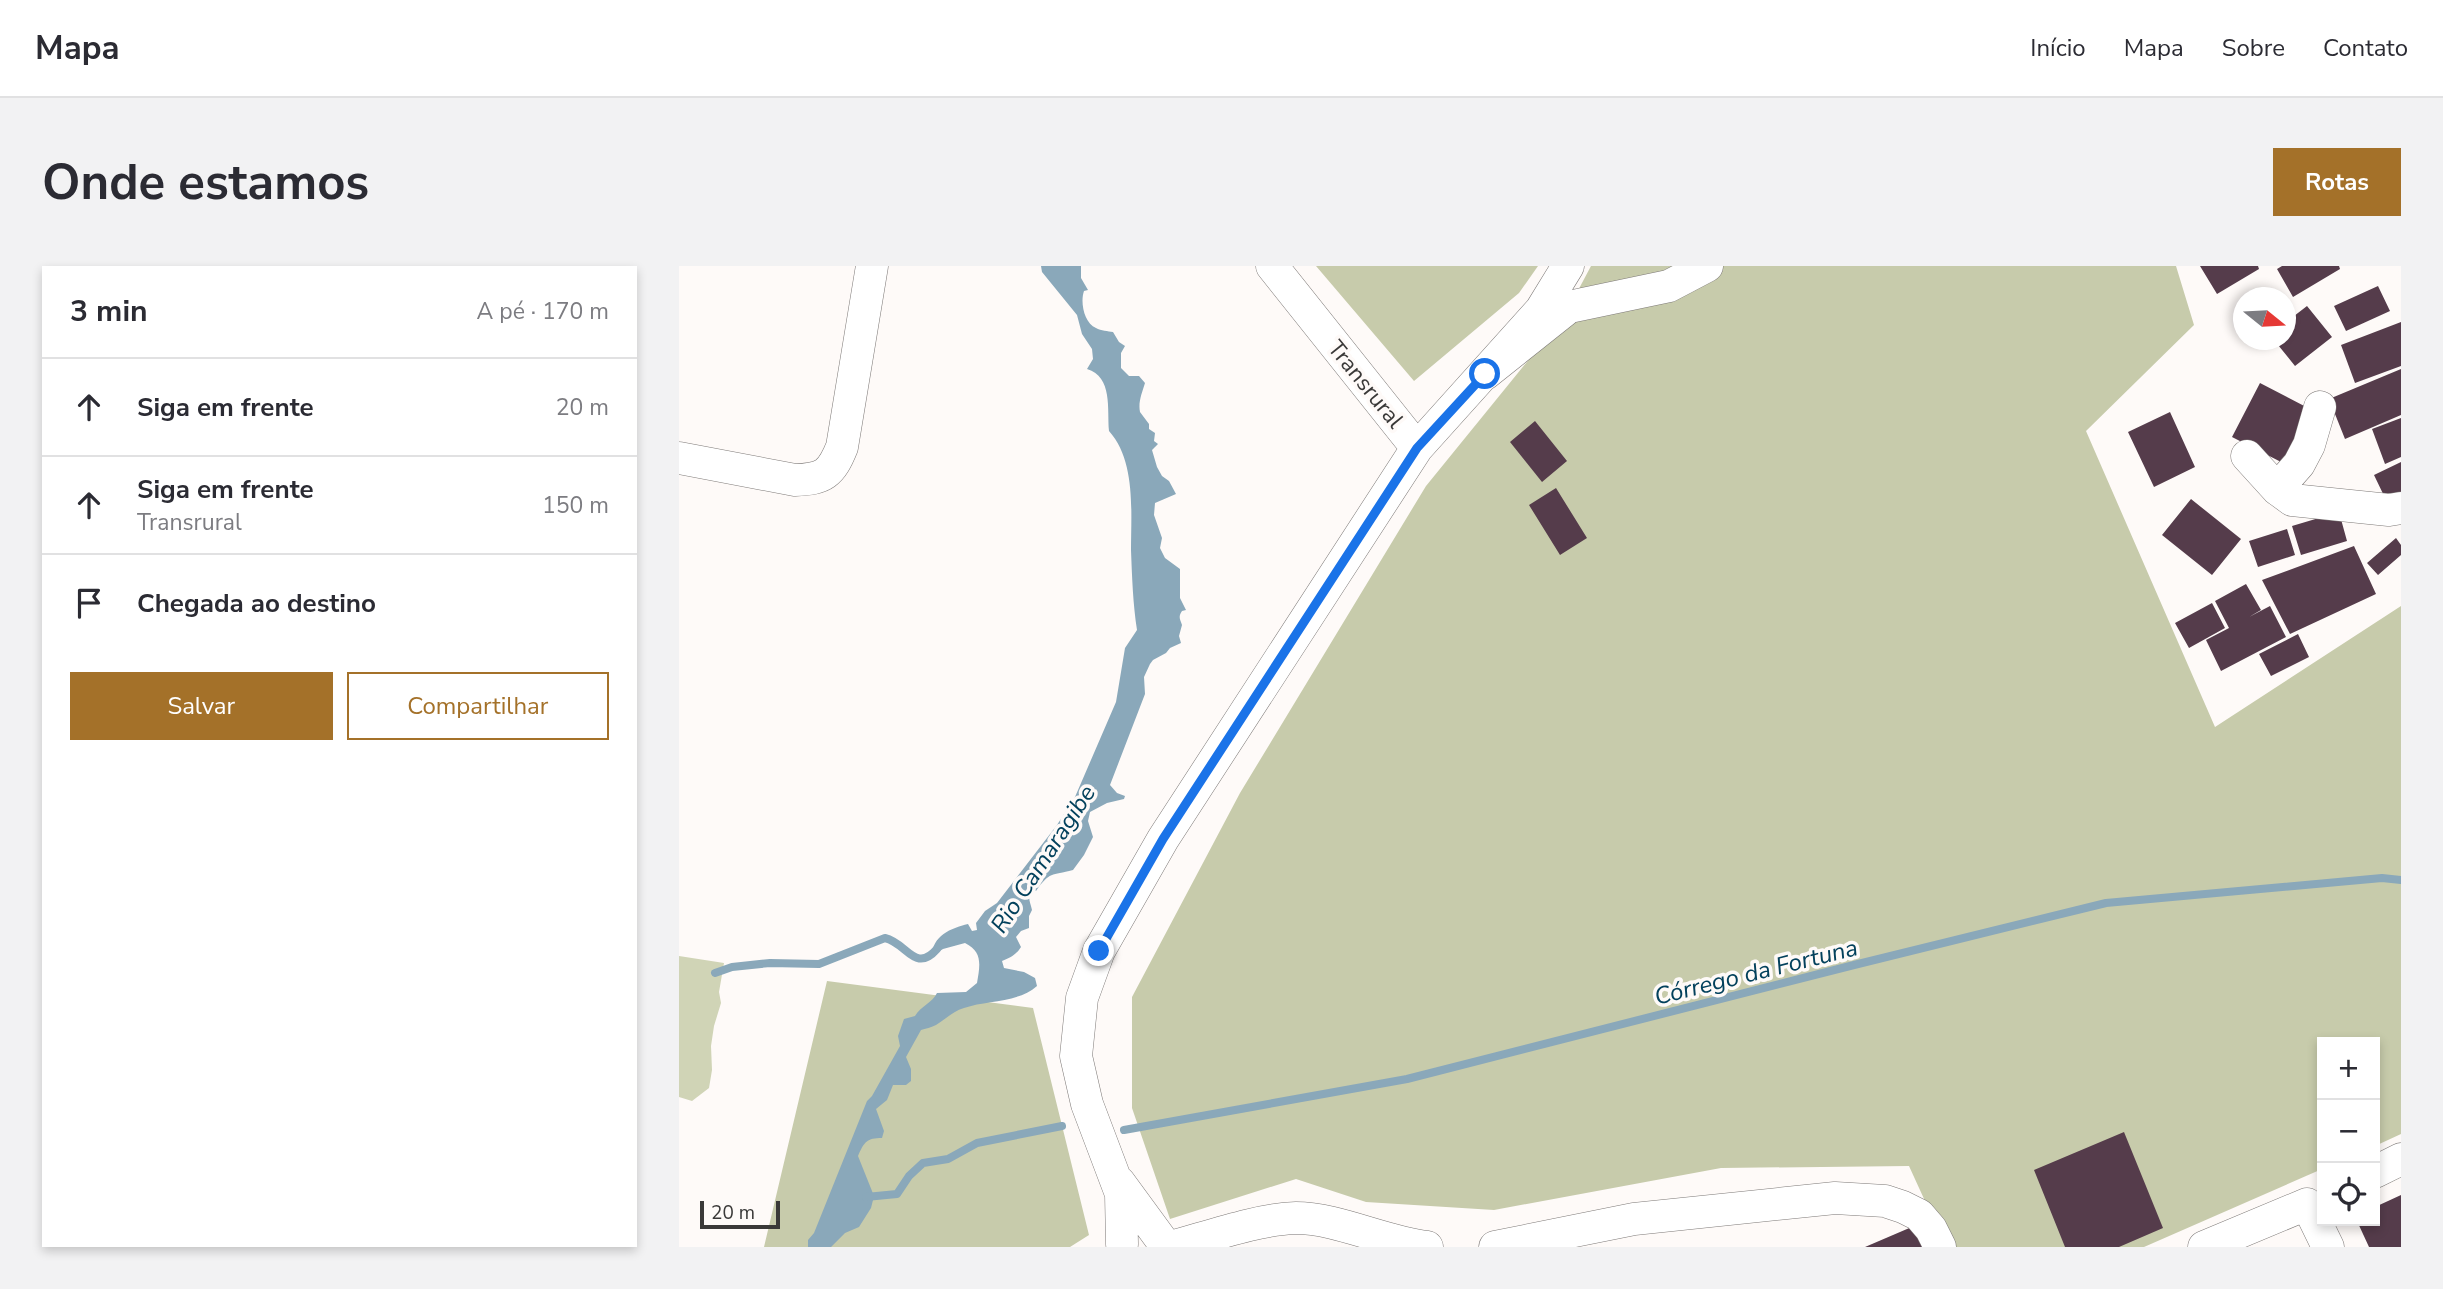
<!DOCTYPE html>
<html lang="pt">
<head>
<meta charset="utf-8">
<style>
	:root { --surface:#fff; --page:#f2f2f3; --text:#2b2b33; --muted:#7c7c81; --line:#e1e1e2; --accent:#a47129 }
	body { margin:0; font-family:"Nunito Sans",sans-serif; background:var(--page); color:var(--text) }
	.controls { position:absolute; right:21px; bottom:21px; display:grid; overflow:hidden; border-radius:0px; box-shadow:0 4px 10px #0003 }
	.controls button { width:63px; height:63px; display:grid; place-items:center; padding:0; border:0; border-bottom:2px solid var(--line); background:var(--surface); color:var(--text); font:35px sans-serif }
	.compass { position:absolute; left:1554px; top:21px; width:63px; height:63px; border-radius:50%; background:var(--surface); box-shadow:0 4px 10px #0003; rotate:108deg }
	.scale { position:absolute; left:21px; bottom:18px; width:80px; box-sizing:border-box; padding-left:7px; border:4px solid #3a3938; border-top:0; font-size:19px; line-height:24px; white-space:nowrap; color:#3a3938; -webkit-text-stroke:5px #fefaf8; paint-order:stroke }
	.stop { position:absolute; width:21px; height:21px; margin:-16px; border:5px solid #1a73e8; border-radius:50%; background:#fff }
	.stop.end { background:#1a73e8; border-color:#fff; box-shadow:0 2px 7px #0008 }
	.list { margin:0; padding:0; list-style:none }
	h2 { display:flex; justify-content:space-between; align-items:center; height:91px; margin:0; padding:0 28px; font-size:30px }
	h2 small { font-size:23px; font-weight:400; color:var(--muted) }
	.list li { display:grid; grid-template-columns:46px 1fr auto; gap:21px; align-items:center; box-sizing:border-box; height:98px; padding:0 28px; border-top:2px solid var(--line) }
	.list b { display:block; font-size:26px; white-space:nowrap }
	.list p { margin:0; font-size:23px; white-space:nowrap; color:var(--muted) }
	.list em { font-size:23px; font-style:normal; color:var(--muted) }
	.actions { display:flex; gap:14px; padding:21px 28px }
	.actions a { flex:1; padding:16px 0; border:2px solid var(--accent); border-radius:0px; text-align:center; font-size:24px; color:var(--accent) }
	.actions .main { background:var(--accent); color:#fff }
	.icon { flex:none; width:38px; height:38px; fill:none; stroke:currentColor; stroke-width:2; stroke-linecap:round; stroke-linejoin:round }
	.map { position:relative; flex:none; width:1722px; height:981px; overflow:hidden; border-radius:0px }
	header { display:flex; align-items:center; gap:42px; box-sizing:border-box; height:98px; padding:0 35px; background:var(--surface); border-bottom:2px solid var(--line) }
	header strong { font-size:33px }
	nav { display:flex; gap:38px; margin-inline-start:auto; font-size:24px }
	.intro { display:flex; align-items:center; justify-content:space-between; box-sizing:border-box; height:168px; padding:0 42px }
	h1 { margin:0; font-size:49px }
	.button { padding:18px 32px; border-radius:0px; background:var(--accent); color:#fff; font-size:24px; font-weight:700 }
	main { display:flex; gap:42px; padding:0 42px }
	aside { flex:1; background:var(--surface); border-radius:0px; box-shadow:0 4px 10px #0003 }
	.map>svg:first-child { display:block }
	.green { fill:#d0d4b6 }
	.forest { fill:#c7cbab }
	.water { fill:#8aa8ba }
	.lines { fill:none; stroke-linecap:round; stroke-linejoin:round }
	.stream { stroke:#8aa8ba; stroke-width:8 }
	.building { fill:#553c4b }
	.minor-casing { stroke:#7e7a78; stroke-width:33 }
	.minor { stroke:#fff; stroke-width:32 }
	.route { stroke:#1a73e8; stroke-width:9 }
	.labels { text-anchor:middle; stroke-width:7; stroke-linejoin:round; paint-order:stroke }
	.street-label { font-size:23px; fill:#3a3938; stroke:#fefaf8 }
	.water-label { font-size:24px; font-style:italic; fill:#03415c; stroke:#fefaf8 }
</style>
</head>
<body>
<header>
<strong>Mapa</strong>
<nav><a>Início</a><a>Mapa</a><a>Sobre</a><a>Contato</a></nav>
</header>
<div class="intro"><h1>Onde estamos</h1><a class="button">Rotas</a></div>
<main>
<aside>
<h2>3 min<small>A pé · 170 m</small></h2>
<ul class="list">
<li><svg class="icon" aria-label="ahead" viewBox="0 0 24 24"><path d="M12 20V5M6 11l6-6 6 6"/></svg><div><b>Siga em frente</b></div><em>20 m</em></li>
<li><svg class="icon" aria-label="ahead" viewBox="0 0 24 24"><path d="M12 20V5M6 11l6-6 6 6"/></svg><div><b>Siga em frente</b><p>Transrural</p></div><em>150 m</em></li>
<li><svg class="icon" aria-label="arrive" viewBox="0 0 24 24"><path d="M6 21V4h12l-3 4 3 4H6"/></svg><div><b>Chegada ao destino</b></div></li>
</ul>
<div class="actions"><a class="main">Salvar</a><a>Compartilhar</a></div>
</aside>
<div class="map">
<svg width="1722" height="981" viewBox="0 0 1722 981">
	<rect width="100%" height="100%" fill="#fefaf8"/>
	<!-- green -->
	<path class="green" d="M0,690l45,7 -5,29 2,11 -7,23 -3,20 1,24 -3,18 -17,13 -13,-4z"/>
	<!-- forest -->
	<path class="forest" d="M637,0h222l-19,27 -105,88z
		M912,0h585l18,59 -108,106 129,296 186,-121v528l-26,12v-104h-53v127l-178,78h-198l-37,-81 -188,2 -227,42 -128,-8 -70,-23 -126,40 -38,-111v-111l108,-204 186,-307 139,-171z
		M148,715l206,27 56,227 -19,12h-306z"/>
	<!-- water -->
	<path class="water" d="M362,0h40v12l7,12 -4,1c-4,11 0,32 12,37 5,3 12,3 17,4l6,10 6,4 -4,7v15l8,8h10l6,7c-3,10 -7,19 -5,29l9,12v5l6,4 -1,8 4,3 -6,6 5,17 5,9 7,5 7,13 -21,9 -1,12 8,23 -2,10 5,10 15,11v29l6,12 -4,1c-4,6 -2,8 0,14l-3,11 2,7 -11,5 -4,5 -13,7 -3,4 -6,13 1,17 -35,91 7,8 8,3 -1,3 -17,4 -17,9 -2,9 5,16 -9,18 -11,15c-22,6 -23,1 -37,21l-4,-1c-5,8 -2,11 0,20l-3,6v12l-8,3 -5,6 5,10c-5,8 -11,11 -19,14l2,7 20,4 11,6 2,8c-19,17 -50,14 -73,22 -11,3 -18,11 -28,17 -4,2 -11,4 -15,5l-15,27 5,12v12l-5,4h-13l-6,15 -11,9 8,22 -2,7c-15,0 -18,4 -24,18l16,40 -3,12 -12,19 -14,6 -14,14h-23v-7l6,-7 53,-132 5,-5 28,-50 -2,-10 6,-17 11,-3c6,-10 17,-13 22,-23l29,-1 11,-9c3,-18 6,-31 -12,-40l-22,6 -11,7c0,-20 19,-28 36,-32l4,7 5,-1 -1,-7 9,-12 12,-8 60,-78 18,-28 41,-95 9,-54 12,-18c-4,-26 -5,-53 -6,-80 0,-38 5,-89 -22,-119 -2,-22 4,-54 -22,-62l6,-10 -1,-10 -10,-15 -5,-19 -35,-43z"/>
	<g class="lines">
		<!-- stream -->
		<path class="stream" d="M36,707l17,-6 38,-4 49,1 66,-26c22,5 30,36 52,11
			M445,864l283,-51 447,-114 252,-62 276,-25 19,2
			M187,931l31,-3 12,-18 14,-13 25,-4 29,-16 85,-17"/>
	</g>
	<!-- building -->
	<path class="building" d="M1521,0h58l1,3 -42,25z
		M1603,0h57l1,3 -47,28 -16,-28z
		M1699,20l12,25 -44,20 -12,-25z
		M1628,40l25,31 -37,29 -21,-26h11v-17z
		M1722,56v44l-46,17 -14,-38z
		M1722,103v46l-56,24 -16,-40z
		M1581,117l50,26 -27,54 -51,-26z
		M1491,146l25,55 -41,20 -26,-55z
		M1722,152v39l-16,7 -13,-35z
		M856,155l32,40 -25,21 -32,-40z
		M1722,196v31l-15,7 -12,-25z
		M877,222l31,50 -27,17 -31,-50z
		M1512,233l50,40 -29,36 -50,-40z
		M1660,246l8,29 -46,14 -9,-29z
		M1608,263l8,26 -37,12 -9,-26z
		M1717,272l5,7v10l-23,20 -11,-12z
		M1675,280l22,48 -86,40 -28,-54z
		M1567,318l15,26 -12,7 21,-11 16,31 -65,34 -15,-31 23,-12 -14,-27z
		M1533,337l13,25 -36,20 -14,-25z
		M1619,368l11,23 -38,19 -12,-22z
		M1445,866l39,96 -44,19h-54l-31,-77z
		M1722,929v52h-32l-12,-26h18v-14z
		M1242,957l10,24h-66z"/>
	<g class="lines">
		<defs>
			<path id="minor" d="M806,108l84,-67 100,-21 38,-20
				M738,182l124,-138 27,-44
				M1568,190l30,33 15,11 97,10 12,-2
				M0,192l116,22c29,-1 36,-6 47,-33l30,-181
				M1598,223l22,-25 10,-19 11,-38
				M1696,906l26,-13
				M440,916l41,56
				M443,978l-1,-50 -34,-90 -11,-48 6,-58 17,-47 64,-112 254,-391 -145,-182
				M492,981c37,-10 87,-28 125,-29 41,0 88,24 131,29
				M816,981l139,-28 201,-21 50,3 18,6 16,8 12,14 9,18
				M1525,981l103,-43 21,43"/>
		</defs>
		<!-- minor casing -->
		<use href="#minor" class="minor-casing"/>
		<!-- minor -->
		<use href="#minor" class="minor"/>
	</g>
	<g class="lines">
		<!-- route -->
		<path class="route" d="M420,685l64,-112 254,-391 68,-74"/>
	</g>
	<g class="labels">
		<!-- street labels -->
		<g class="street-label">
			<text transform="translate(687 118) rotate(51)" y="8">Transrural</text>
		</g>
		<!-- water labels -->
		<g class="water-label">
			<text transform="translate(364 593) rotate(-57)" y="8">Rio Camaragibe</text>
			<text transform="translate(1077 706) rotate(-14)" y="8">Córrego da Fortuna</text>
		</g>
	</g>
</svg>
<div class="controls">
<button>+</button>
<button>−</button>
<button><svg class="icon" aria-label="locate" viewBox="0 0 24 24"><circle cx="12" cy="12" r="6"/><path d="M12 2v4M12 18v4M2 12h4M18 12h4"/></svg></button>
</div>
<svg class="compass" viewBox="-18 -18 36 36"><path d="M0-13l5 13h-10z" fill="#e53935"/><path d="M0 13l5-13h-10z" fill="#7c7c81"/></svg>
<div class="scale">20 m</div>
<div class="stop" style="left:806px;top:108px"></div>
<div class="stop end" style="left:420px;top:685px"></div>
</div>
</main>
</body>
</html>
